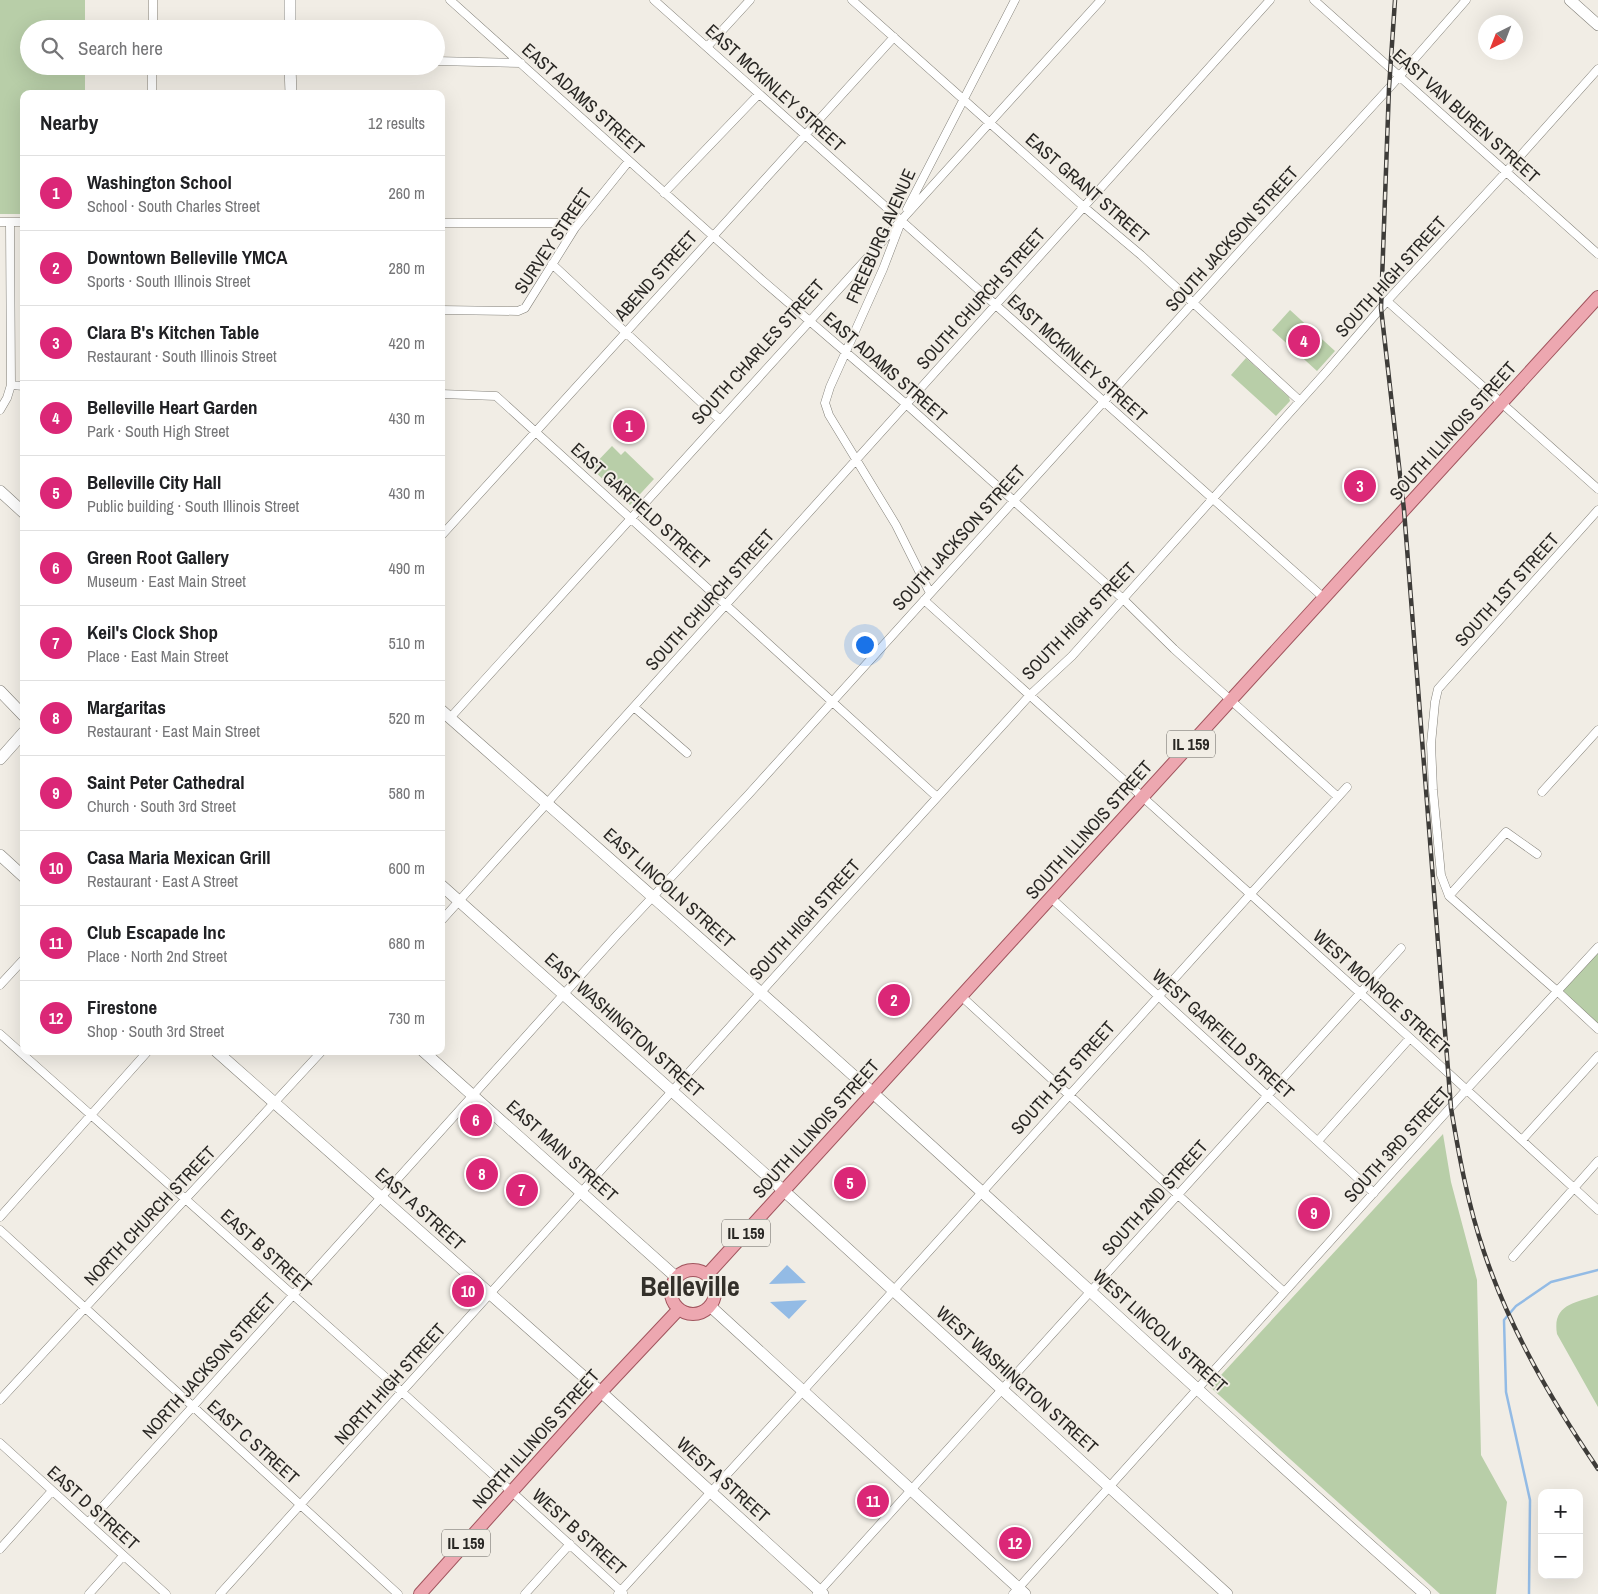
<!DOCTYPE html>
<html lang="en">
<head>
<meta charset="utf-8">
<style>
	:root { --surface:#fff; --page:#f6f6f6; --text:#202124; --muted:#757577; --line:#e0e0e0; --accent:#db2777 }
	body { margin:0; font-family:"Archivo Narrow",sans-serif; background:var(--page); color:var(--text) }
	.controls { position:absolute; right:15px; bottom:15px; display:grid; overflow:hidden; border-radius:10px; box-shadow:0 5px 20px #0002 }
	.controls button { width:45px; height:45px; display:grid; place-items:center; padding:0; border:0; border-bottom:1px solid var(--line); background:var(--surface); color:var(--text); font:25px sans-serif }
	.compass { position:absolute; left:1478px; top:15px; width:45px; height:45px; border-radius:50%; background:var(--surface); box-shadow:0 5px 20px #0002; rotate:222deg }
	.you { position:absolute; left:864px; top:644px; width:18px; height:18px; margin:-12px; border:4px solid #fff; border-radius:50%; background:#1a73e8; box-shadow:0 0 0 8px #1a73e833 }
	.badge { display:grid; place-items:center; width:32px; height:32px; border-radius:50%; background:var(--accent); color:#fff; font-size:16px; font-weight:700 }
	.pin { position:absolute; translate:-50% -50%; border:2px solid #fff; box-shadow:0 1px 5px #0006 }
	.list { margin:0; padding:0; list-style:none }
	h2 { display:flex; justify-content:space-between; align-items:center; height:65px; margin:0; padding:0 20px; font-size:21px }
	h2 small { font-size:16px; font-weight:400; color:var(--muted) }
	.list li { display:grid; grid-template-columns:32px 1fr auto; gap:15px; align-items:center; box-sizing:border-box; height:75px; padding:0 20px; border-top:1px solid var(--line) }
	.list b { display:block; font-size:19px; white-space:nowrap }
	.list p { margin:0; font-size:16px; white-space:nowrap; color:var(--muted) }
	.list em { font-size:16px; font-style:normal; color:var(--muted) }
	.icon { flex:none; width:28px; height:28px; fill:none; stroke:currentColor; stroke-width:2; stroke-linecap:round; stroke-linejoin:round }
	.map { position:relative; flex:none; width:1598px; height:1594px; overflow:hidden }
	.search { position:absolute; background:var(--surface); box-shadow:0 5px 20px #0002; left:20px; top:20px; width:425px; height:55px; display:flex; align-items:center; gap:12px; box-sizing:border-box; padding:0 18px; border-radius:28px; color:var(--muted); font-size:19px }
	.panel { position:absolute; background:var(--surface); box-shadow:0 5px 20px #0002; left:20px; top:90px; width:425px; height:965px; border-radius:10px }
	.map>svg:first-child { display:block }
	.green { fill:#b8cea8 }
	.water { fill:#93bbe5 }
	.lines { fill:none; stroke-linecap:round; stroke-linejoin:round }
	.stream { stroke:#93bbe5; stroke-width:2.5 }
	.street-casing { stroke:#838079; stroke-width:9 }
	.secondary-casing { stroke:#838079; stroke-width:12 }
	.primary-casing { stroke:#a1545d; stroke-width:14 }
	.street { stroke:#fff; stroke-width:8 }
	.secondary { stroke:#fff; stroke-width:11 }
	.primary { stroke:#eda7b0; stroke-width:12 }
	.rail-casing { stroke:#3e3c39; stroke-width:4.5 }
	.rail { stroke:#f1ede5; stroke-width:2.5; stroke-dasharray:8; stroke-linecap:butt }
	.labels { text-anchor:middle; stroke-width:4; stroke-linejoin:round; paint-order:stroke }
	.shield { fill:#f1ede5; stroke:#65625e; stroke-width:1 }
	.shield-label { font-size:16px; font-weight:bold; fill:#292724 }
	.street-label { font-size:18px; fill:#292724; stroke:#f1ede5 }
	.town-label { font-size:28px; font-weight:bold; fill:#33302a; stroke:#f1ede5 }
</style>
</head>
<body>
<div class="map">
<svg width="1598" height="1594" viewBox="0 0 1598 1594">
	<rect width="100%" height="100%" fill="#f1ede5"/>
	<!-- green -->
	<path class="green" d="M0,0h85v29h-56v37h56v28h-61v120h-24z
		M1290,310l45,41 -18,20 -45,-41z
		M1246,358l43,39 1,4 -14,15 -45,-41z
		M612,446l9,9 4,-4 29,28 -24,26 -39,-37z
		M1598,949v79l-38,-35z
		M1443,1134l8,48 26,98 4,175 26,47 -11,92h-56l-230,-207z
		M1598,1295v112l-41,-73c-5,-30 18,-31 41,-39z"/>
	<!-- water -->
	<path class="water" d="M787,1265l19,18 -37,1z
		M807,1300l-18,19 -19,-17z"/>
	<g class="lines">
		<!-- stream -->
		<path class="stream" d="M1529,1594l1,-94 -24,-108 -2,-72 12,-14 35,-24 47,-12"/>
		<defs>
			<path id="street" d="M450,0l312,280 144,124 217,195 51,50 164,148
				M654,0l670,598
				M852,0l232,207 57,48 159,146
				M1314,0l284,254
				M153,29v-29
				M707,47l43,-47
				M436,61l85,2
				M152,94v-28
				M664,193l95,-99
				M907,209l108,-209
				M0,222h24
				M901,222l-18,47 -53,118 -5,16 4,12 67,110 34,68
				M441,223h122l12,5
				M552,264l168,156
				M1387,301l211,188
				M441,310l77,1 7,-3 50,-80 54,-67
				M11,385l13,1
				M441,394l55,2 441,401
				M0,410l7,-12 4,-13 -1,-163
				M1598,510l-160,179 -3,13 -4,42 2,46 8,85 8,21 108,95 41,38
				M441,536l453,-499
				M924,600l486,438 188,172
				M634,707l53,46
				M450,718l651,-718
				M1542,792l56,-62
				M1449,896l57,-64 31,22
				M1051,898l323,295
				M441,921l829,-921
				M0,985l24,-26
				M961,996l323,296
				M0,1034l402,358 221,201
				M1522,1140l76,-84
				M1318,1141l92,-103
				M0,1217l148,-166
				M0,1230l398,364
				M1513,1257l85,-96
				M0,1400l322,-349
				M0,1443l166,151
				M88,1523l529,-588 131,-140 500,-553 141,-154 77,-88
				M0,1549l52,-58
				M89,1594l34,-38
				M220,1594c270,-299 538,-601 810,-899l42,-39 254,-284 61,-71 119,-129 92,-103
				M525,1594l45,-50
				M618,1594l185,-203 544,-604
				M817,1594l584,-646
				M1013,1594l454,-505 131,-142"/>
			<path id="secondary" d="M290,0v29
				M1570,0l28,25
				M290,66l1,28
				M0,491l24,22
				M0,691l24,25
				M441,710c145,128 290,255 433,384 184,166 365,336 551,500
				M0,759l24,-27
				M0,855l24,22
				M441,885l353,315 433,394
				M216,1051l385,341 222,202
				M423,1051l254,227
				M710,1306l315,288"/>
			<path id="primary" d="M671 1292a22 22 0 1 1 44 0a22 22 0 1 1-44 0Z
				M707,1275l891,-978
				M420,1594l181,-202 78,-83"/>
		</defs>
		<!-- street casing -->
		<use href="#street" class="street-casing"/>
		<!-- secondary casing -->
		<use href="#secondary" class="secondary-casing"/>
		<!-- primary casing -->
		<use href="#primary" class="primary-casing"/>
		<!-- street -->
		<use href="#street" class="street"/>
		<!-- secondary -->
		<use href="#secondary" class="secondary"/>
		<!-- primary -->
		<use href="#primary" class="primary"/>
		<defs>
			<path id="rail" d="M1395,0l-6,88 -8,220 23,202 47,598c8,48 17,97 33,144 26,78 68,149 114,217"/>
		</defs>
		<!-- rail casing -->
		<use href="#rail" class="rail-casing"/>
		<!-- rail -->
		<use href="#rail" class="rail"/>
	</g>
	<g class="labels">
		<!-- shield labels -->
		<g class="shield">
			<rect x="1167" y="730.5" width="48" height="27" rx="4"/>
			<rect x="722" y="1219.5" width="48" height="27" rx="4"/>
			<rect x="442" y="1529.5" width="48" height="27" rx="4"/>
		</g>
		<g class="shield-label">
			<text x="1191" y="750">IL 159</text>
			<text x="746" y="1239">IL 159</text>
			<text x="466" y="1549">IL 159</text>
		</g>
		<!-- street labels -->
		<g class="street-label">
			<text transform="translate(775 88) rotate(42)" y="6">EAST MCKINLEY STREET</text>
			<text transform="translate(583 99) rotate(42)" y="6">EAST ADAMS STREET</text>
			<text transform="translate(1466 116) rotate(42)" y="6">EAST VAN BUREN STREET</text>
			<text transform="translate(1087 188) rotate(41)" y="6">EAST GRANT STREET</text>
			<text transform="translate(881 236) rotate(-66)" y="6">FREEBURG AVENUE</text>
			<text transform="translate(1232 239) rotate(-48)" y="6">SOUTH JACKSON STREET</text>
			<text transform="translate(553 241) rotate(-56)" y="6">SURVEY STREET</text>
			<text transform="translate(656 276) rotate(-48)" y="6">ABEND STREET</text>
			<text transform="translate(1391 277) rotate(-48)" y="6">SOUTH HIGH STREET</text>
			<text transform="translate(981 299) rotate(-48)" y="6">SOUTH CHURCH STREET</text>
			<text transform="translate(758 352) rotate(-48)" y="6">SOUTH CHARLES STREET</text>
			<text transform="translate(1077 358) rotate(42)" y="6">EAST MCKINLEY STREET</text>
			<text transform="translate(885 367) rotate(41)" y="6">EAST ADAMS STREET</text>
			<text transform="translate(1453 431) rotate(-48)" y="6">SOUTH ILLINOIS STREET</text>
			<text transform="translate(640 506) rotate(42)" y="6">EAST GARFIELD STREET</text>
			<text transform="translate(959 538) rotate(-48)" y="6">SOUTH JACKSON STREET</text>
			<text transform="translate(1507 590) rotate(-48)" y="6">SOUTH 1ST STREET</text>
			<text transform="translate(710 600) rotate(-48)" y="6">SOUTH CHURCH STREET</text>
			<text transform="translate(1079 621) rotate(-46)" y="6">SOUTH HIGH STREET</text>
			<text transform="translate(1089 830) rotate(-48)" y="6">SOUTH ILLINOIS STREET</text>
			<text transform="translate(669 888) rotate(42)" y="6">EAST LINCOLN STREET</text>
			<text transform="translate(805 920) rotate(-48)" y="6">SOUTH HIGH STREET</text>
			<text transform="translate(1381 992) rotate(42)" y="6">WEST MONROE STREET</text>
			<text transform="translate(624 1025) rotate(42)" y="6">EAST WASHINGTON STREET</text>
			<text transform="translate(1223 1034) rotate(42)" y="6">WEST GARFIELD STREET</text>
			<text transform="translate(1063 1078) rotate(-48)" y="6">SOUTH 1ST STREET</text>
			<text transform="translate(816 1129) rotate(-48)" y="6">SOUTH ILLINOIS STREET</text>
			<text transform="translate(1397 1145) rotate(-48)" y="6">SOUTH 3RD STREET</text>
			<text transform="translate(562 1151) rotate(42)" y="6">EAST MAIN STREET</text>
			<text transform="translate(1155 1198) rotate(-48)" y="6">SOUTH 2ND STREET</text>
			<text transform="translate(420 1209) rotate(42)" y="6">EAST A STREET</text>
			<text transform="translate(150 1216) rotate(-47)" y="6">NORTH CHURCH STREET</text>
			<text transform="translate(266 1251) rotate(42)" y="6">EAST B STREET</text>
			<text transform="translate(1160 1331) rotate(42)" y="6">WEST LINCOLN STREET</text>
			<text transform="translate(209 1366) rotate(-48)" y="6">NORTH JACKSON STREET</text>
			<text transform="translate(1017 1380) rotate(42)" y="6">WEST WASHINGTON STREET</text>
			<text transform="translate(390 1384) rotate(-48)" y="6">NORTH HIGH STREET</text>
			<text transform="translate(536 1439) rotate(-48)" y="6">NORTH ILLINOIS STREET</text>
			<text transform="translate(253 1442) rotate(42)" y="6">EAST C STREET</text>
			<text transform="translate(723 1480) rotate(42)" y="6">WEST A STREET</text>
			<text transform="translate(93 1508) rotate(42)" y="6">EAST D STREET</text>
			<text transform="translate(579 1532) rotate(42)" y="6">WEST B STREET</text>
		</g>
		<!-- town labels -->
		<g class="town-label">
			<text x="690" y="1296">Belleville</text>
		</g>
	</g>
</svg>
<div class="controls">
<button>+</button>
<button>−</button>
</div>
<svg class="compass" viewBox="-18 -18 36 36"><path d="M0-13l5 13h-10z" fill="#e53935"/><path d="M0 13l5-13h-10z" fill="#757577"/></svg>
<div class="you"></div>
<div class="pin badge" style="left:629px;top:426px">1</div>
<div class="pin badge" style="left:894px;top:1000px">2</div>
<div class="pin badge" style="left:1360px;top:486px">3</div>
<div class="pin badge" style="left:1304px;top:341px">4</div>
<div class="pin badge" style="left:850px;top:1183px">5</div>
<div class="pin badge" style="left:476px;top:1120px">6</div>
<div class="pin badge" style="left:522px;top:1190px">7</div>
<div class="pin badge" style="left:482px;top:1174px">8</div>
<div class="pin badge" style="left:1314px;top:1213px">9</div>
<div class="pin badge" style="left:468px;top:1291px">10</div>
<div class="pin badge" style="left:873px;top:1501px">11</div>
<div class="pin badge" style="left:1015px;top:1543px">12</div>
<div class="search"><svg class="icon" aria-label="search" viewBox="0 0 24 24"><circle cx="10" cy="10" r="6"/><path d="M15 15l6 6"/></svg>Search here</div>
<section class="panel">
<h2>Nearby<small>12 results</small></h2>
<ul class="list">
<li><span class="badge">1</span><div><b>Washington School</b><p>School · South Charles Street</p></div><em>260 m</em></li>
<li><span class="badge">2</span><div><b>Downtown Belleville YMCA</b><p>Sports · South Illinois Street</p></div><em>280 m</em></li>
<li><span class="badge">3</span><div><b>Clara B's Kitchen Table</b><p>Restaurant · South Illinois Street</p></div><em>420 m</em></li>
<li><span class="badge">4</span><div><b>Belleville Heart Garden</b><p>Park · South High Street</p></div><em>430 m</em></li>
<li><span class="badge">5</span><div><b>Belleville City Hall</b><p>Public building · South Illinois Street</p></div><em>430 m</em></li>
<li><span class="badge">6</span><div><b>Green Root Gallery</b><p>Museum · East Main Street</p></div><em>490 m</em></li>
<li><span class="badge">7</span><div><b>Keil's Clock Shop</b><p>Place · East Main Street</p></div><em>510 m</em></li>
<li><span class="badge">8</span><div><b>Margaritas</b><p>Restaurant · East Main Street</p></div><em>520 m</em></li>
<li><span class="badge">9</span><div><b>Saint Peter Cathedral</b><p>Church · South 3rd Street</p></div><em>580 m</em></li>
<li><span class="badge">10</span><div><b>Casa Maria Mexican Grill</b><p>Restaurant · East A Street</p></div><em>600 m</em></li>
<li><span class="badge">11</span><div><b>Club Escapade Inc</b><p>Place · North 2nd Street</p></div><em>680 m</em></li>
<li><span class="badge">12</span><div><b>Firestone</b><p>Shop · South 3rd Street</p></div><em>730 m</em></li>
</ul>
</section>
</div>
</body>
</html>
